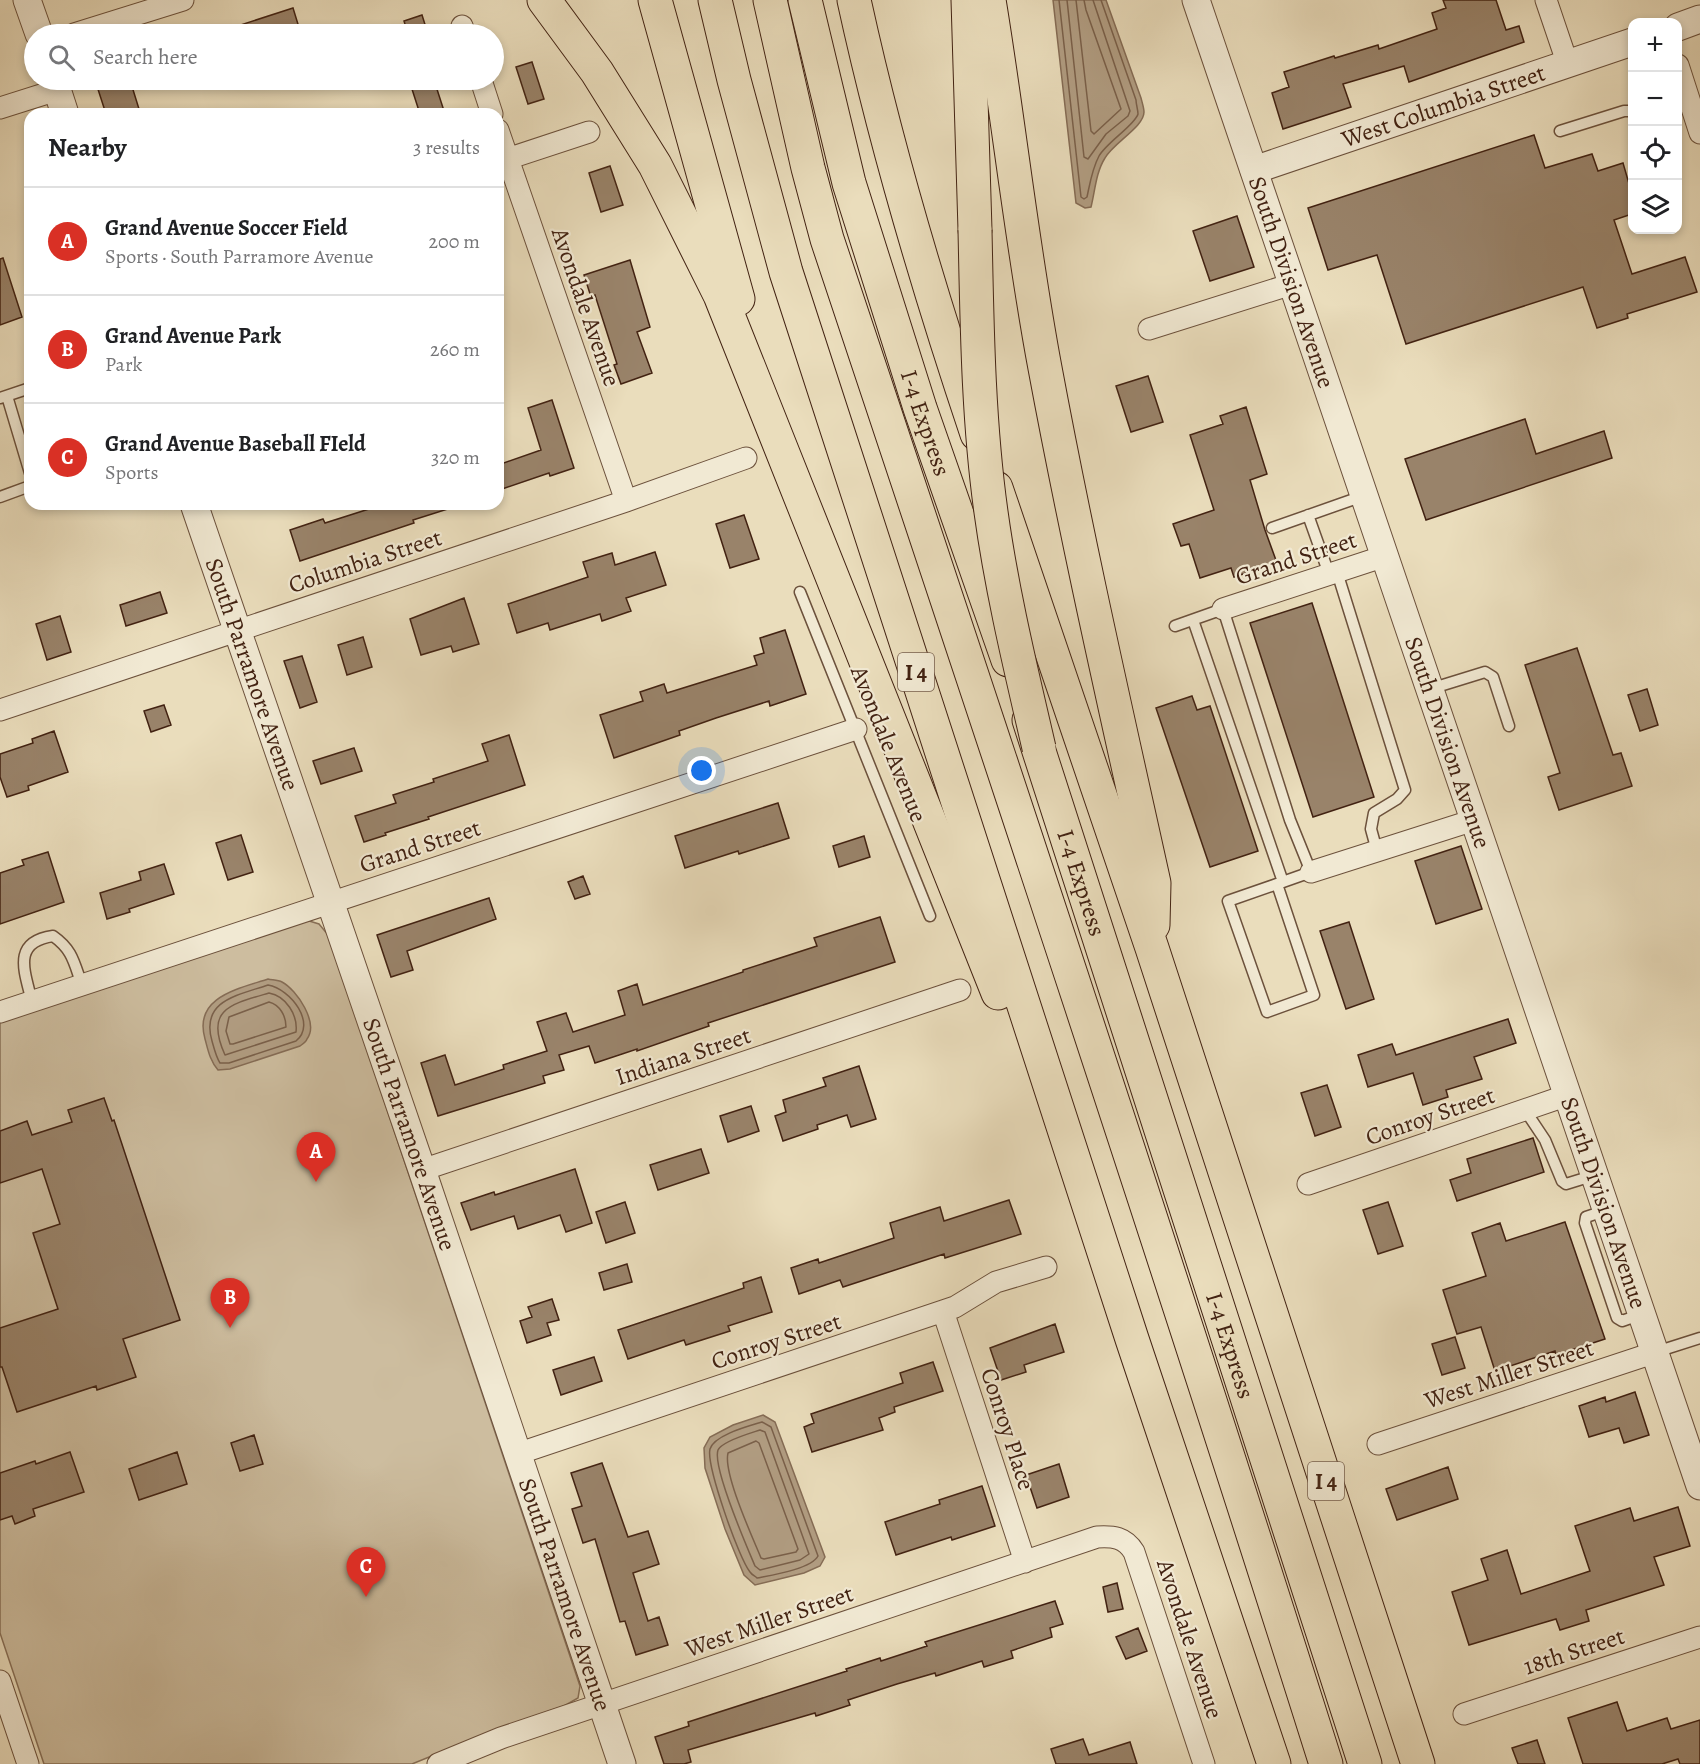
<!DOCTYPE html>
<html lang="en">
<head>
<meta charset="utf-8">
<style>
	:root { --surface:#fff; --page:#f6f6f6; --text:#202124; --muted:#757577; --line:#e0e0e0; --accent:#d93025 }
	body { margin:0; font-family:Alegreya,serif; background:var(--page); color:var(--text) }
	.controls { position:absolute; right:18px; top:18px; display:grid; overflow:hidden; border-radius:12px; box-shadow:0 3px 9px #0003 }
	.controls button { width:54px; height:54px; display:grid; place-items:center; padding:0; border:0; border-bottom:2px solid var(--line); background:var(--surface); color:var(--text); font:30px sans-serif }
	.you { position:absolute; left:702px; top:771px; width:21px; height:21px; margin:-15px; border:4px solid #fff; border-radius:50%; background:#1a73e8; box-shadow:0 0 0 9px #1a73e833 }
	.badge { display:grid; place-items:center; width:39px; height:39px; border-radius:50%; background:var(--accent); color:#fff; font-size:20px; font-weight:700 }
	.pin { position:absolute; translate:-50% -50px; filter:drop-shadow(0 2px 3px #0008) }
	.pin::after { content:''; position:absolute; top:32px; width:21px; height:18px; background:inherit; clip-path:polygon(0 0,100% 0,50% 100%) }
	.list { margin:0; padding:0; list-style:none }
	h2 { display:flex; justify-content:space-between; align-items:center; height:78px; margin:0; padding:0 24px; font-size:26px }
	h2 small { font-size:20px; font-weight:400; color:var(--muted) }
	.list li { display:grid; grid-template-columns:39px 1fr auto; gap:18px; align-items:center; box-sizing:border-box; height:108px; padding:0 24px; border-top:2px solid var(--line) }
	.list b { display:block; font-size:22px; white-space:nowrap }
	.list p { margin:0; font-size:20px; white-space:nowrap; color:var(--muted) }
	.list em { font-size:20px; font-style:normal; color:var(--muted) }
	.icon { flex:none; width:33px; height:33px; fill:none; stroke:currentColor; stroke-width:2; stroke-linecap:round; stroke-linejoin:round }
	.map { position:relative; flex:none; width:1700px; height:1764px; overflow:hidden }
	.search { position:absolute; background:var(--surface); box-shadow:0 3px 9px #0003; left:24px; top:24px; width:480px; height:66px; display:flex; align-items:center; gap:15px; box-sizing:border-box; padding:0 21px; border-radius:33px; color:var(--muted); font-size:22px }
	.panel { position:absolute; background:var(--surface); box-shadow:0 3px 9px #0003; left:24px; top:108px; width:480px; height:402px; border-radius:18px }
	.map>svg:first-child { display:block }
	.green { fill:#cdbd9f; stroke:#887058; stroke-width:1.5 }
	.water { fill:#b19d82; stroke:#856c55; stroke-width:1.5 }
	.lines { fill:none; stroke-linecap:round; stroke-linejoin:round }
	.shore { stroke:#7a604a; stroke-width:1.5 }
	.building { fill:#99836a; stroke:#422212; stroke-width:1.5 }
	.service-casing { stroke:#6c513c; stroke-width:13 }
	.minor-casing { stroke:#6c513c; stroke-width:23 }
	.tertiary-casing { stroke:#6c513c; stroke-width:29 }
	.motorway-casing { stroke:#422212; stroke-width:35 }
	.service { stroke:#f1e9d3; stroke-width:10 }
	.minor { stroke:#f1e9d3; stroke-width:21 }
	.tertiary { stroke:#f1e9d3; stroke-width:27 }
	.motorway { stroke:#eaddbc; stroke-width:33 }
	.motorway-bridge-casing { stroke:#422212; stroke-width:35; stroke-linecap:butt }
	.motorway-bridge { stroke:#eaddbc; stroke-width:33 }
	.labels { text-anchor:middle; stroke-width:4.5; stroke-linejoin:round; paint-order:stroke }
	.shield { fill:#f1e9d3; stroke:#765e4c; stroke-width:1.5 }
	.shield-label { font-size:22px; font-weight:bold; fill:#422212 }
	.street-label { font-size:24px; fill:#422212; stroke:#f1e9d3 }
</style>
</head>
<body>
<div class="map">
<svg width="1700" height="1764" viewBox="0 0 1700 1764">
	<rect width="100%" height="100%" fill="#eaddbc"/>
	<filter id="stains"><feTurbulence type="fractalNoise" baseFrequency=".00333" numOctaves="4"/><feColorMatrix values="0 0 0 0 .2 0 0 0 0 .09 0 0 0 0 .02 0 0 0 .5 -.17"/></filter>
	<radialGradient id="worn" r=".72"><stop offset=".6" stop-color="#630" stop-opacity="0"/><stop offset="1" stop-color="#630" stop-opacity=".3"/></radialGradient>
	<!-- green -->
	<path class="green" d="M306,920l13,4 10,12 251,750 -2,12 -14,8 -61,21 -91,37h-368l-44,-131v-611z"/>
	<!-- water -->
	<path class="water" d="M1053,0h53l35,98c1,4 3,10 3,14 0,15 -31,31 -39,46 -9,14 -10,33 -14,49l-6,1 -9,-5z
		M268,979c4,1 10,1 14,3 15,8 37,41 25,57 -1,3 -4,5 -7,7l-70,23 -12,1c-8,-9 -10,-20 -13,-31 -12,-42 33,-50 63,-60z
		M763,1415l12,7 50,135 -5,9 -16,7 -49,12 -11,-10 -19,-46 -20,-61 -1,-20 6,-11 23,-12z"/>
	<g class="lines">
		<!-- shore -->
		<path class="shore" d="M1059,0l22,197 3,2 3,-2c3,-14 5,-28 12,-41 8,-14 36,-31 39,-42 0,-4 -2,-10 -2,-14l-35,-100
			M1067,0l17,157 4,2 18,-25 22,-18 2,-5 -37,-111
			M1076,0l15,131 3,3 27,-25 -35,-99 -2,-10
			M268,985c23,4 49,39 28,56l-67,22h-9c-4,-6 -6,-15 -8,-22 -12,-41 27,-46 56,-56z
			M269,993c17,3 29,22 27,39l-71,23c-21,-46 6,-51 44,-62z
			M269,1002c11,3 17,14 17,25l-53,17h-3l-4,-13 3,-14z
			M762,1422l9,5 47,129c-7,13 -46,19 -61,22 -2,-2 -5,-3 -7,-6 -11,-13 -44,-107 -40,-123 4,-14 39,-23 52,-27z
			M760,1430l5,2 44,122 -9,6 -40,10 -5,-4c-8,-19 -43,-99 -37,-116 4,-9 33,-17 42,-20z
			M756,1441l3,2 39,106 -2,3 -32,7 -3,-1c-9,-22 -38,-85 -33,-105z"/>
	</g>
	<!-- building -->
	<path class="building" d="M1443,0h53l10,30 13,-4 5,16 -115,40 -5,-16 -61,18 8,23 -68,22 -11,-36 17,-6 -5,-15 50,-16 1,2 43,-13 1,4 58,-20 -5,-16 14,-5z
		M293,8l8,26h-79v-3z
		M422,15l6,19h-20l-4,-13z
		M532,62l12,37 -16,5 -12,-37z
		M95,80h35l9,29 -14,5h-19z
		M434,80l11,34h-25l-9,-28z
		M1534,135l11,33 47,-14 6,17 25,-8 9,31v20l-18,6 18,54 53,-17 12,35 -70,22 1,4 -31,10 -14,-41 -177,57 -29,-89 -49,15 -20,-62z
		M610,166l13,39 -22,7 -12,-39z
		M1237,216l17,51 -44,14 -17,-50z
		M3,258l19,59 -22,8v-66z
		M630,260l20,67 -13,5 15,41 -31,11 -7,-19 3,-1 -22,-69 -4,2 -7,-22z
		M1148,376l15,46 -32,10 -15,-46z
		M552,400l22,68 -24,8 -1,-3 -47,16 -4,-10v-14l43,-15 -13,-42z
		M1246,407l21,67 -17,6 15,50 12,33 -43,14 -3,-9 -31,10 -11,-34 -8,2 -8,-22 41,-14 -24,-75 33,-11 -3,-8z
		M1525,419l11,35 68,-23 8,27 -186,62 -21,-61z
		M370,504h84v3l-41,13 1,3 -114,38 -10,-31 33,-11 2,4 47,-15z
		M744,515l15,44 -29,9 -14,-44z
		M655,552l11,33 -40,13 5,13 -29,10 -2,-7 -50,16 -2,-7 -31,10 -9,-29 80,-27 -5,-15 29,-9 3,12z
		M160,592l7,21 -41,13 -6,-21z
		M464,598l15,46 -26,8 -2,-6 -30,9 -11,-36z
		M1312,603l62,194 -61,20 -63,-194z
		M60,616l11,36 -24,8 -11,-36z
		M785,630l21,64 -36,12 -1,-5 -53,17 -37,13 1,4 -66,23 -14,-43 43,-14 -3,-9 24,-8 3,9 90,-28 -3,-9 10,-3 -4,-15z
		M363,637l9,30 -25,8 -9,-30z
		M1577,648l36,107 8,-2 11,33 -73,24 -11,-33 12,-4 -35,-108z
		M302,656l15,46 -17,6 -16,-47z
		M1647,689l11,36 -18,6 -12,-36z
		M1192,696l5,14 13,-4 48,145 -48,16 -54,-159z
		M164,705l7,20 -20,7 -7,-21z
		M54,731l14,41 -40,14 1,4 -22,7 -7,-20v-23l33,-11 -1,-4z
		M509,735l16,50 -97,32 1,2 -44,14 1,2 -22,7 -9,-26 41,-13 -3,-8 41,-13 -1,-3 55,-18 -6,-17z
		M354,748l8,23 -41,13 -8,-23z
		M778,803l11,35 -50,16 -1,-3 -53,17 -10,-32z
		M241,835l12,37 -25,8 -12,-37z
		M864,836l6,21 -31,10 -6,-21z
		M1461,846l21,63 -46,15 -21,-63z
		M48,852l16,50 -64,22v-51l24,-8 -2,-5z
		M164,864l10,30 -45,15 1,3 -23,7 -7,-26 41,-13 -2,-8z
		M583,876l7,18 -15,5 -7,-17z
		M489,898l7,21 -89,32 6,19 -22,7 -14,-42z
		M880,917l15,45 -187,61 1,3 -72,25v-2l-42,14 -6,-17 -30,9 5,15 -21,6 2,7 -107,33 -17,-53 24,-8 10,30 49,-16 -1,-4 44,-14 -10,-29 29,-9 7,19 52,-17 -7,-24 19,-7 6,21 100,-33v-2l74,-24 -3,-8z
		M1349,922l25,77 -28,10 -26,-78z
		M1508,1019l8,24 -42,14 8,22 -36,11 2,7 -25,8 -10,-32 -45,14 -10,-32 34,-11 4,11z
		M859,1066l17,53 -25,8 -4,-12 -30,10 1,4 -35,12 -8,-25 11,-4 -3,-12 43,-14 -3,-8z
		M1327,1085l14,42 -26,9 -14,-43z
		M104,1098l8,23 2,-1 66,200 -57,19 13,38 -39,13 -1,-4 -79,26 -15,-45h-2v-39l58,-19 -25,-76 27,-9 -18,-55 -42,14v-52l27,-10 5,14 40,-13 -4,-12z
		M751,1106l8,25 -31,11 -8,-26z
		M1533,1138l11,34 -87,29 -7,-21 21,-7 -4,-14z
		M701,1149l8,24 -51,17 -8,-25z
		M575,1169l17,54 -26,9 -6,-17 -42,14 -4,-13 -43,14 -10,-27 33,-11 1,3z
		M1009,1200l12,34 -76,24 -1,-4 -101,33 -3,-7 -41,14 -8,-26 27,-9 1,4 75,-25 -4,-15 50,-16 4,14z
		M625,1202l10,31 -29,10 -10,-31z
		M1388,1202l15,44 -25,8 -15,-44z
		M1565,1222l40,117 -49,16 -1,-4 -60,20 -14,-44 -24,7 -14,-44 43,-14 -14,-43 28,-10 6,18z
		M627,1264l5,18 -28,8 -5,-17z
		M761,1277l11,35 -44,14 2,5 -44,14 -2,-5 -56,19 -10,-29 126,-42 -1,-5z
		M552,1299l7,21 -12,3 4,12 -24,8 -7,-22 12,-4 -4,-10z
		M1055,1324l9,28 -40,13 2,7 -25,8 -11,-32z
		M1455,1337l10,31 -23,7 -10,-31z
		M594,1357l8,24 -41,14 -8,-25z
		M933,1362l10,29 -49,16 1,5 -16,6 4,12 -71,22 -8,-25 10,-4 -3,-9 92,-31 -3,-10z
		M1635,1392l14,43 -25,8 -5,-15 -30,9 -10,-31 26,-9 1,5z
		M254,1435l9,29 -23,7 -9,-28z
		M70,1452l14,40 -51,17 2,7 -20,8 -3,-8 -12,4v-47l35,-12 1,3z
		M177,1452l10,32 -48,16 -10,-31z
		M602,1463l26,74 20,-6 11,33 -26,9 15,48 11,-4 9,28 -32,10 -11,-34 -5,1 -25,-83 -12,4 -11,-34 10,-3 -11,-33z
		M1059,1464l10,33 -32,11 -11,-33z
		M1448,1467l10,32 -61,21 -11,-31z
		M982,1486l13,40 -43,14 -1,-3 -55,18 -11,-33 55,-18 -1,-4z
		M1678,1507l12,39 -36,11 10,28 -78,25 3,11 -29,9 -4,-11 -87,26 -17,-53 36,-12 -7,-21 26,-9 14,44 69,-23 -15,-45 55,-18 4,13z
		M1117,1583l6,26 -15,3 -5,-25z
		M1055,1601l8,23 -13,4 2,9 -41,14 2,7 -29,9 -2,-6 -46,15 -1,-3 -38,11 -49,16 2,5 -34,11 -1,-3 -127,37 3,12 -7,2h-20l-9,-27 34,-11 -1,-4 159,-51 -1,-2 34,-11 1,3 46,-15 -2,-4z
		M1138,1628l9,23 -21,8 -10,-22z
		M1617,1702l10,29 40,-13 4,11 29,-9v44h-20l-2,-5 -16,5h-79l-15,-46z
		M1083,1739l6,16 41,-13 7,22h-81l-5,-15z
		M1537,1740l8,24h-27l-6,-16z"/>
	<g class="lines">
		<defs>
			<path id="service" d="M1560,131l64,-20h8
				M7,396l23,77
				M0,398l30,-10
				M0,497l30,-11
				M1308,515l21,59
				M1272,528l91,-32
				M1337,572l68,218 -8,9 -23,14 -3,16 6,22
				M800,592l130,324
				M1193,620l90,262
				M1175,626l48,-17 67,211 21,52 -34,12 -49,17 39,111 47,-17 -37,-111
				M1430,689l55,-17 8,5 16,49
				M32,1002c-7,-30 -21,-60 21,-66 20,14 21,27 29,49
				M1525,1110l20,30 17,41 4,3 29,-9
				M1607,1210l-21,7 -1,6 32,95 5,3 20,-7
				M1656,1352l44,-14"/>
			<path id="minor" d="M1546,0l21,62
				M462,26l3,8
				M74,34l109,-34
				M1678,65l22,68
				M481,80l11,34
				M0,108l57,-18
				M498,130l128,371
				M498,162l91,-30
				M1149,329l143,-45
				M1223,609l162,-53
				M0,710l626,-209 120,-43
				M1311,872l163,-52
				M0,1012l856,-283
				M422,1170l538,-180
				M1308,1184l260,-89
				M943,1311l82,251
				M1378,1444l278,-92
				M517,1454l438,-147 41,-25 50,-15
				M0,1681l28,83
				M1464,1714l236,-77
				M438,1764l63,-26 596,-201c16,-1 28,0 37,15l70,212"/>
			<g id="tertiary">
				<path d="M27,0l12,34"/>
				<path id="s1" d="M1196,0l504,1486"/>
				<path d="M1678,27l22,-8"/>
				<path d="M54,80l11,34"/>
				<path id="s2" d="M1254,170l378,-128"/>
				<path id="s3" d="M194,504l228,666 200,594"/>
			</g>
			<g id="motorway">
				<path d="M544,0l53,72 58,93 65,130 278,698"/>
				<path d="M655,0l83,299"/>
				<path d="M715,0l19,80 52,192 346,1067 142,425"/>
				<path d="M770,0l38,168 19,71c169,507 338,1015 499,1525"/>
				<path id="s4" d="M805,0l44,183 71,225 88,252"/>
				<path d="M854,0c32,147 75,291 123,434"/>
				<path d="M968,0l7,230"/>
				<path d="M989,0c20,122 33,246 56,368 32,172 71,343 109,515l-1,42"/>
				<path d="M996,488l156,460 266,816"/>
				<path id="s5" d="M1029,720l336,1044"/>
			</g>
		</defs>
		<!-- service casing -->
		<use href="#service" class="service-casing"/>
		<!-- minor casing -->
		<use href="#minor" class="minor-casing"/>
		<!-- tertiary casing -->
		<use href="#tertiary" class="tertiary-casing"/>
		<!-- motorway casing -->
		<use href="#motorway" class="motorway-casing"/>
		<!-- service -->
		<use href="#service" class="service"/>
		<!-- minor -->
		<use href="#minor" class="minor"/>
		<!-- tertiary -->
		<use href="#tertiary" class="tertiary"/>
		<!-- motorway -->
		<use href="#motorway" class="motorway"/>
		<defs>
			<path id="motorway-bridge" d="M975,230c2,94 3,189 16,282 11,80 30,158 48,236"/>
		</defs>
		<!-- motorway-bridge casing -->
		<use href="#motorway-bridge" class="motorway-bridge-casing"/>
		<!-- motorway-bridge -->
		<use href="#motorway-bridge" class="motorway-bridge"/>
	</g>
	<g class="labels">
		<!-- shield labels -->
		<g class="shield">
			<rect x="898" y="653" width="36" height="38" rx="4.5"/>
			<rect x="1308" y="1462" width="36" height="38" rx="4.5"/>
		</g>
		<g class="shield-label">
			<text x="916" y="680">I 4</text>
			<text x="1326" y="1489">I 4</text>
		</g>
		<!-- street labels -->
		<g class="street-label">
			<text dy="8" stroke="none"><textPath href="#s2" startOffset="200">West Columbia Street</textPath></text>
			<text dy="8" stroke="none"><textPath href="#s1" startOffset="298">South Division Avenue</textPath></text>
			<text transform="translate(586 307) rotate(71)" y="8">Avondale Avenue</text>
			<text dy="8" stroke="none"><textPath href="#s4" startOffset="440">I-4 Express</textPath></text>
			<text transform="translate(1296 558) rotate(-18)" y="8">Grand Street</text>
			<text transform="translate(365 561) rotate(-18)" y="8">Columbia Street</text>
			<text dy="8" stroke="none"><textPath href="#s3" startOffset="180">South Parramore Avenue</textPath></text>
			<text dy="8" stroke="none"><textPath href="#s1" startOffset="784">South Division Avenue</textPath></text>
			<text transform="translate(889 744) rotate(68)" y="8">Avondale Avenue</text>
			<text transform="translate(420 846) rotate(-18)" y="8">Grand Street</text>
			<text dy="8" stroke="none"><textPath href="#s5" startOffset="171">I-4 Express</textPath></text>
			<text transform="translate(683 1056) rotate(-18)" y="8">Indiana Street</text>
			<text transform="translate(1430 1116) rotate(-19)" y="8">Conroy Street</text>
			<text dy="8" stroke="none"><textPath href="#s3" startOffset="666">South Parramore Avenue</textPath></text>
			<text dy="8" stroke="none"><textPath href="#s1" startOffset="1270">South Division Avenue</textPath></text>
			<text transform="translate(776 1341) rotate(-18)" y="8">Conroy Street</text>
			<text dy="8" stroke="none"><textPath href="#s5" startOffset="657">I-4 Express</textPath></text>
			<text transform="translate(1509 1374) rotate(-18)" y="8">West Miller Street</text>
			<text transform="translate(1008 1429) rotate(72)" y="8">Conroy Place</text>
			<text dy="8" stroke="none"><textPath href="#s3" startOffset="1152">South Parramore Avenue</textPath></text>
			<text transform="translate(769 1621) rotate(-19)" y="8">West Miller Street</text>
			<text transform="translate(1190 1639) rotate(72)" y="8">Avondale Avenue</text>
			<text transform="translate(1574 1651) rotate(-18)" y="8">18th Street</text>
		</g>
	</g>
	<rect width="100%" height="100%" filter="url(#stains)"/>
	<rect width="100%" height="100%" fill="url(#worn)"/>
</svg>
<div class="controls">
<button>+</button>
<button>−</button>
<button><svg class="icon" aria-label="locate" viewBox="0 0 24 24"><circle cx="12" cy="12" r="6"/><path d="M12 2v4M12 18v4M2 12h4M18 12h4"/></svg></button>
<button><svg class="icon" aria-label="layers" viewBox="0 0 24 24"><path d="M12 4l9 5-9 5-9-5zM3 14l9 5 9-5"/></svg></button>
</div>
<div class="you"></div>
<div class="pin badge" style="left:316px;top:1182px">A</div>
<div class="pin badge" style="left:230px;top:1328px">B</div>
<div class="pin badge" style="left:366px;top:1597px">C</div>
<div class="search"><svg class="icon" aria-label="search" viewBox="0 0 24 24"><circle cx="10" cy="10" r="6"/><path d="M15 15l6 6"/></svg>Search here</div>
<section class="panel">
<h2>Nearby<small>3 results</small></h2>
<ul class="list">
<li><span class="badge">A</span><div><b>Grand Avenue Soccer Field</b><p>Sports · South Parramore Avenue</p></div><em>200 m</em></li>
<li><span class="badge">B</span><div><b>Grand Avenue Park</b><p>Park</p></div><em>260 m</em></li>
<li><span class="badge">C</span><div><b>Grand Avenue Baseball FIeld</b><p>Sports</p></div><em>320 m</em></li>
</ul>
</section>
</div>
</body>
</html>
